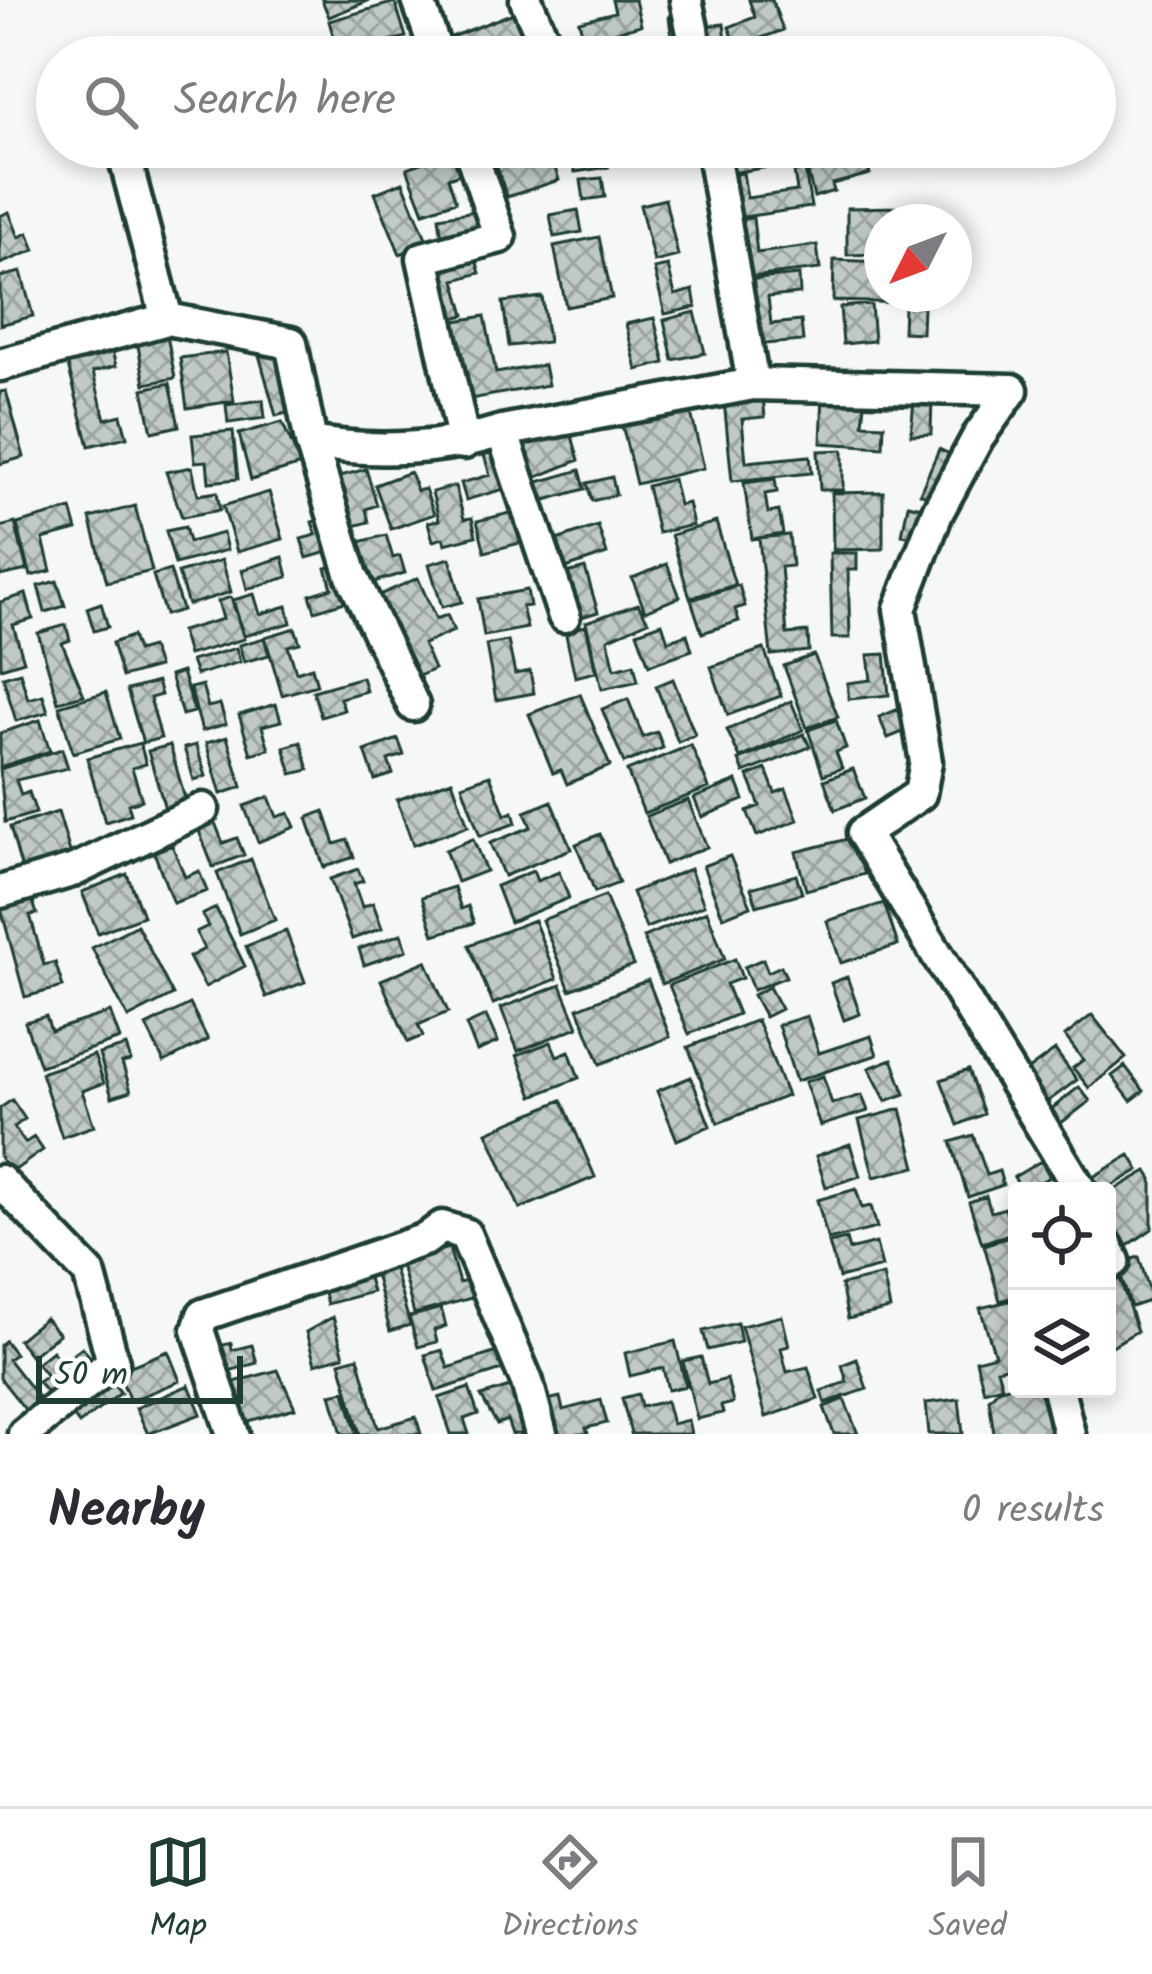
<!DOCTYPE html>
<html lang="en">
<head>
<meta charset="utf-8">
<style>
	:root { --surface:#fff; --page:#f2f2f3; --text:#2b2b33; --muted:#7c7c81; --line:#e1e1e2; --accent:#1f3d34 }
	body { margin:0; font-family:Kalam,sans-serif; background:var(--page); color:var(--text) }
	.controls { position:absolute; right:36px; bottom:36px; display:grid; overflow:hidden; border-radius:12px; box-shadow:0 6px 18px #0003 }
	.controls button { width:108px; height:108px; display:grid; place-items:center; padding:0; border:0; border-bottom:3px solid var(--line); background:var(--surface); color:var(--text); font:60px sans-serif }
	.compass { position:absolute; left:864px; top:204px; width:108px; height:108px; border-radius:50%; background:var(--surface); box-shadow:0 6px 18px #0003; rotate:228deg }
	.scale { position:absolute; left:36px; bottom:30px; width:207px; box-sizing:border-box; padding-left:12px; border:6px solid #1f3d34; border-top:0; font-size:33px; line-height:42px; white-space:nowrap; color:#1f3d34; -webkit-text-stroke:9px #fff; paint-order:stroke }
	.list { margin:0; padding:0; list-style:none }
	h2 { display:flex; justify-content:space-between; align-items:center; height:156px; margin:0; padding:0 48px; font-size:51px }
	h2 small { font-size:39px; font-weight:400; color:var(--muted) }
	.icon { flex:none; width:66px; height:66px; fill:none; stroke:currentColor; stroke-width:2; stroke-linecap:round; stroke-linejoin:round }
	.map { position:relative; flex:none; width:1152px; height:1434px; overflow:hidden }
	.search { position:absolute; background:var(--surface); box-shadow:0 6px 18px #0003; left:36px; right:36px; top:36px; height:132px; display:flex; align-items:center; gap:30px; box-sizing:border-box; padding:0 42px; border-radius:66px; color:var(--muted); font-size:45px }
	.sheet { height:372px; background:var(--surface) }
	nav { display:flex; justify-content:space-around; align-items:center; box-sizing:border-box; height:168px; border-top:3px solid var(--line); background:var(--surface); font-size:33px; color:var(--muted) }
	nav a { display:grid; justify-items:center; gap:6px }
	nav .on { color:var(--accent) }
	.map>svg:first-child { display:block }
	.building { fill:url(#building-cross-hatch); stroke:#1f3d34; stroke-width:3 }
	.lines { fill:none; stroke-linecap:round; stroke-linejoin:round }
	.minor-casing { stroke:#1f3d34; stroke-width:39 }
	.minor { stroke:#fff; stroke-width:30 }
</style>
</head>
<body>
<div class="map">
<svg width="1152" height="1434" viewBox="0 0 1152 1434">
	<defs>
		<pattern id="building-cross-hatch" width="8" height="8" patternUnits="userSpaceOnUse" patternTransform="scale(3)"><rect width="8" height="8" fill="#c0c9c6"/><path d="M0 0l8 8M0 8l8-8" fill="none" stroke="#9ba4a2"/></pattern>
	</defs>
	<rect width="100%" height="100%" fill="#f6f7f7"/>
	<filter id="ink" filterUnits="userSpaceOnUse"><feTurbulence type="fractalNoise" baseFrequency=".00833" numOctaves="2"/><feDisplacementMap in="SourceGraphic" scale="24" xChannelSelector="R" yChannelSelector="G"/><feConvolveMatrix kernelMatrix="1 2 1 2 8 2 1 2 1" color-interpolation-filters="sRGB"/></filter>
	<g filter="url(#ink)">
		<!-- building -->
		<path class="building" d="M322,0h48l-41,17z
			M612,0h23l6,25 -57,15 -5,-19 36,-9z
			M749,0h23l11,30 -46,17 -8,-20 26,-10z
			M395,2l11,35 -67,19 -10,-35z
			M521,10l12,29 -47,18h-38l-7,-16z
			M685,15l5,42h-27l-1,-9 11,-1 -4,-30z
			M724,24l4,33h-28l-4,-30z
			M612,40l41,1v16h-42z
			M500,147h48l11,33 -52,17 -16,-47z
			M571,147h27l10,20 -33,5z
			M720,147h57l4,18 -56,9z
			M844,147h19l7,27 -38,10 2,7 -20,6 -10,-40z
			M460,149l8,22 -20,7 8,23 -32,11 -17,-44z
			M805,170l6,37 -81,12 -6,-44 19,-2 4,25 50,-7 -3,-19z
			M602,178l3,19 -21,3 -3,-20z
			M403,182l25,61 -28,11 -25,-61z
			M665,199l13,57 -24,6 -14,-57z
			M898,207v15h-16v32l-35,1v-47z
			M481,210l4,22 -43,7 -3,-22z
			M578,210l4,22 -28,5 -4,-22z
			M9,212l10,25 9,-4 7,17 -35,14v-48z
			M753,218l4,35 60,-8 3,24 -78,9 -8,-58z
			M599,237l13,61 -46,9 -12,-61z
			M475,256l5,17 -25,7 10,35 -21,6 -14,-53z
			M834,260l48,2v32h25v9l-74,-2z
			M668,266l7,29 18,-5 3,17 -31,7 -11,-45z
			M21,272l12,44 -33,9v-48z
			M799,275l1,19 -32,3 3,27 30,-3 2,20 -50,4 -6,-65z
			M542,297l6,45 -39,4 -6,-44z
			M871,304l3,37 -31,3 -3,-37z
			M904,306h19l-1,27 -19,-1z
			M695,312l10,41 -32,7 -9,-40z
			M485,316l11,57 48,-8 4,20 -83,15 -15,-78z
			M654,318l11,45 -28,7 -11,-46z
			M167,335l8,43 -30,6 -8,-44z
			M273,347l18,65 -15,4 -18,-65z
			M112,351l4,15 -23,6 12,47 16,-4 6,22 -38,9 -22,-84z
			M226,352l8,49 -47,7 -7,-50z
			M170,383l9,43 -27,6 -9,-43z
			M6,391l18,66 -24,7v-72z
			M823,392l43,1 -3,31 21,1 -1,22 -62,-4z
			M763,397l2,20 -23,2 4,43 64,-6 2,17 -80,8 -8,-80z
			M932,397l-1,37 -20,1 3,-37z
			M263,400l2,18 -37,5 -2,-18z
			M688,400l16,68 -68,16 -16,-68z
			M566,416l13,44 -44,18 -15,-49z
			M282,422l19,43 -50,15 -12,-46z
			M233,431l5,48 -29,3 -2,-21 -12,1 -3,-27z
			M499,447l12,40 -45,13 -5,-17 29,-8 -7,-23z
			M939,449l13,6 -19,44 -13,-6z
			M843,450v40h-23l-2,-39z
			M192,467l6,28 19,-3 3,18 -38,7 -16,-45z
			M366,469l11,36 -11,4 3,13 -22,6 -14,-50z
			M580,470l5,19 -50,14 -4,-19z
			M410,472l7,19 8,-2 9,25 -43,15 -16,-44z
			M612,477l4,18 -24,6 -5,-18z
			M673,479l6,26 9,-2 5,22 -35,8 -11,-47z
			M775,479l2,13 -12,2 3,19 11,-2 4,23 -31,5 -8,-56z
			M455,486l9,33 8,-1 4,18 -31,8 -2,-6 -10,3 -5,-19 11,-2 -7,-28z
			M269,492l14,47 -46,13 -14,-46z
			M883,492v57l-50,1 -1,-57z
			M908,504l18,4 -6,30 -18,-3z
			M135,506l17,65 -45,11 -17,-64z
			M71,509l6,21 -34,9 8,32 -20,5 -14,-52z
			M518,511l6,31 -39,10 -8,-31z
			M329,517l9,32 -31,9 -6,-19 15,-4 -4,-13z
			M716,522l19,63 -45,13 -19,-63z
			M15,523l12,47 -27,6v-49z
			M598,526l9,28 -47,16 -9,-28z
			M185,527l4,15 34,-9 4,17 -52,14 -9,-33z
			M386,535l7,23 7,-2 5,17 -45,13 -12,-41z
			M789,535l3,31 -11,1 6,67 21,-2 1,19 -38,4 -12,-117z
			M830,553h27v17h-9l2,68h-18z
			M283,557l5,20 -41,12 -5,-19z
			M450,558l12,44 -20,5 -13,-43z
			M222,560l9,32 -43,13 -10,-32z
			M345,563l10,36 -40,12 -5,-16 22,-7 -6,-20z
			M667,564l13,33 -35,14 -13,-33z
			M585,568l13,44 -23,7 -12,-45z
			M170,570l12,40 -17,5 -12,-40z
			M418,578l18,41 11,-4 7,16 -31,13 11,25 -24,11 -35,-83z
			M57,581l8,25 -20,6 -7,-26z
			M739,585l6,21 -10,3 4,12 -37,12 -11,-33z
			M527,590l3,16 -8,1 5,21 -43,8 -6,-37z
			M26,594l7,25 -20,6 11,36 -23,7 -1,-66z
			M254,594l6,20 27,-8 4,17 -47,13 -11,-36z
			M231,597l13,42 -56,16 -7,-24 42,-12 -5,-18z
			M101,603l7,24 -14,4 -7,-23z
			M638,604l10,17 -40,18 7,30 19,-5 4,17 -36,8 -16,-67z
			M662,623l6,18 19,-7 5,16 -43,15 -12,-33z
			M66,625l4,15 -8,3 22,52 -26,7 -20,-69z
			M586,626l10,46 -21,5 -10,-47z
			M295,628l5,15 -12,3 8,26 16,-5 5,18 -35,10 -17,-58z
			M132,636l5,15 14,-4 7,20 -36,10 -10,-34z
			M264,638l5,17 -25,7 -5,-17z
			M508,641l7,33 15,-3 4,22 -38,7 -10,-55z
			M236,648l4,14 -44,13 -5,-14z
			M764,649l17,47 -53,19 -17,-48z
			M885,654l4,41 -40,4 -2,-16 24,-3 -3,-25z
			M814,655l24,62 -31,11 -23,-62z
			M20,672l8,27 15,-4 5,17 -32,9 -13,-44z
			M182,672l12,40 -12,3 -12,-39z
			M362,677l4,14 -26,7 4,12 -23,7 -8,-26z
			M673,679l22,56 -17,7 -22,-56z
			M157,682l4,13 -11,3 11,40 -18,5 -16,-53z
			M202,685l6,22 12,-3 6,20 -24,7 -12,-43z
			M106,692l14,47 -47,14 -14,-47z
			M580,694l30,72 -43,18 -6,-14 -8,3 -24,-59z
			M628,699l15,38 14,-5 6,16 -39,15 -22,-54z
			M791,701l12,29 -63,28 -13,-28z
			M276,704l5,17 -19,5 7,23 -18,5 -12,-39z
			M899,709l9,21 -20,8 -9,-21z
			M40,720l10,31 -50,16v-34z
			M836,720l10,28 -10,4 6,16 -19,7 -15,-45z
			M804,734l6,13 -66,26 -5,-13z
			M227,737l15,50 -21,7 -15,-51z
			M398,739l6,16 -16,5 5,14 -18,6 -10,-29z
			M301,742l8,28 -17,4 -8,-27z
			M140,743l6,21 -14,4 10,32 -14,4 3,10 -26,8 -18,-64z
			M170,745l17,61 -21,6 -18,-61z
			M196,745l10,31 -12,4 -10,-32z
			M691,745l18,43 -65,25 -17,-42z
			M62,749l6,19 -52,12 5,15 8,-3 7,21 -31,9 -5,-53z
			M766,769l9,24 11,-4 12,31 -41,16 -10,-25 13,-5 -12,-30z
			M853,769l12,29 -30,12 -11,-30z
			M490,775l15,40 8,-3 3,11 -36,13 -18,-51z
			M452,780l16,46 -55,19 -16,-45z
			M737,781l7,19 -42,17 -8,-19z
			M269,797l8,20 12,-4 6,14 -37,15 -14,-36z
			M688,800l19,47 -42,17 -19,-48z
			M552,801l19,48 -67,27 -14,-33 41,-16 -6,-15z
			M324,811l11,33 13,-4 6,17 -30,10 -17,-49z
			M58,812l15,50 -49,15 -14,-50z
			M214,820l9,23 14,-5 7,17 -31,12 -16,-41z
			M600,834l19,49 -24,9 -19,-48z
			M851,838l14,36 -59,16 -10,-38z
			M473,839l13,32 -29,11 -12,-32z
			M172,845l13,32 14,-6 8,20 -34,12 -19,-51z
			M730,856l21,50 -28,11 -20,-51z
			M251,859l24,61 -35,14 -23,-61z
			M358,869l5,12 -9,3 8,23 11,-4 9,25 -30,11 -22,-60z
			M690,869l14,36 -58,23 -14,-36z
			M533,871l4,10 22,-9 10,26 -59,24 -14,-36z
			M127,874l16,42 -45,17 -16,-41z
			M796,875l6,18 -45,13 -6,-18z
			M454,887l7,22 7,-3 6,17 -40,12 -12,-38z
			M31,896l6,18 -7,1 14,50 11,-3 8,25 -38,10 -25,-92z
			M605,896l28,69 -63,25 -28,-70z
			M884,903l14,42 -57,18 -14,-42z
			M216,908l29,58 -40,21 -16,-30 15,-8 -8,-17 12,-6 -6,-11z
			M707,911l18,48 -63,25 -19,-47z
			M534,920l23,59 -64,25 -24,-59z
			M137,925l36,70 -45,23 -36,-70z
			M286,931l19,51 -39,15 -20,-51z
			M401,934l6,16 -43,15 -5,-16z
			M735,959l7,19 -16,6 12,30 -49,20 -20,-49z
			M763,959l5,13 13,-6 5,11 -33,13 -9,-23z
			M426,961l22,51 -30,13 5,11 -15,6 -27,-62z
			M847,977l13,37 -16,6 -13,-37z
			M648,980l22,57 -70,27 -22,-56z
			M561,985l17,42 -60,24 -17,-43z
			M769,987l12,22 -16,8 -12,-22z
			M190,1004l18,36 -44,22 -18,-36z
			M110,1012l10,27 -80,27 -15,-44 21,-6 5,15z
			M1092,1015l34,43 -37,30 -16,-20 10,-8 -18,-24z
			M486,1016l12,26 -21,9 -11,-26z
			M807,1016l12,37 52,-17 6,19 -81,26 -18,-56z
			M757,1020l30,76 -69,27 -30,-76z
			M551,1042l6,14 12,-5 10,27 -46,18 -16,-41z
			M126,1046l5,15 -9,2 9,28 -19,6 -13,-43z
			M1055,1050l22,30 -38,28 -22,-30z
			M94,1055l10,28 -22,8 12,35 -32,11 -21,-64z
			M892,1059l13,35 -19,7 -17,-33z
			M1125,1066l19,25 -13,10 -19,-25z
			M968,1070l16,44 -26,11 -17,-45z
			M823,1076l9,28 30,-9 6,16 -48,15 -15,-44z
			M691,1077l19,49 -33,14 -20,-49z
			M1079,1087l11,14 -34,26 -11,-13z
			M12,1100l13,19 -11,8 11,16 9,-6 9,13 -32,23 -11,-16v-49z
			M562,1100l33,77 -75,32 -33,-77z
			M901,1109l15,58 -42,10 -15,-57z
			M973,1135l14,40 12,-4 4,14 -35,12 -17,-55z
			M850,1144l10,32 -34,11 -10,-31z
			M1130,1155l9,15 -36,21h-18l-9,-16 12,-7 5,9z
			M1041,1161l9,16 -28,14 -8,-14z
			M1147,1171l5,8v50l-35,24 -10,-18v-41z
			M856,1189l6,19 9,-2 6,22 -49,12 -11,-40z
			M986,1196l5,16 14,-4 7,25 -30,10 -13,-41z
			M1016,1235l1,61 -17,5 -16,-56z
			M846,1239l3,11 27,-7 6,24 -43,11 -10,-35z
			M449,1248l10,35 11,-3 5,17 -61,17 -14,-53z
			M1139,1257l13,43 -21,7 -14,-43z
			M393,1265l17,60 -20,6 -16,-61z
			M1116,1266l21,65 -30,18v-79z
			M366,1271l6,21 -45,12 -6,-21z
			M883,1275l7,34 -42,10 -7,-34z
			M1017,1299v65l-20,5 5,17 -18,5 -8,-31 19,-5 -15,-47z
			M441,1308l5,18 -12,4 3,12 -19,5 -9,-30z
			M782,1316l7,30 -8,2 6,24 21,-5 10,32 -52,18 -25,-91z
			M333,1317l11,39 -29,8 -9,-32z
			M45,1318l14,16 -28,22 -13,-16z
			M737,1323l4,19 -33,8 -5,-19z
			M5,1341l10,13 -7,5 33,42 -14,11 -27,-34v-33z
			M675,1341l11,45 -18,4 -5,-22 -33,8 -5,-23z
			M231,1343l1,7 20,-5 5,18 -35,10 -7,-26z
			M82,1347l12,15 -44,35 -12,-15 9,-6 -10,-13 15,-12 10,12z
			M442,1350l6,18 49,-16 5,18 -66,21 -11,-36z
			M168,1351l12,30 -50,20 -12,-30z
			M358,1357l20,71 38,-11 5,17h-61l-20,-72z
			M701,1357l7,27 19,-5 6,24 -12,3 2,7 -26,6 -14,-58z
			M857,1359l10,30 -42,14 -4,-12 26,-9 -5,-17z
			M278,1370l17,38 -57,16 -11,-40z
			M111,1380l10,13 -42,31 -10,-13z
			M1017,1384v5h31l11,45h-65l-5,-35 11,-11z
			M189,1385l12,29 -53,20 -12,-26z
			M516,1385l16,49h-20l-5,-14 -10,4 -16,-28z
			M469,1388l9,26 -14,5 5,15h-18l-12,-36z
			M345,1391l12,43h-15l-11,-40z
			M638,1394l3,13 25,-6 6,23 16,-4 3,14h-60l-9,-36z
			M560,1397l3,13 38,-10 6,23 -21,5 2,6h-41l-8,-32z
			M844,1399l14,35h-24l-10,-27z
			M959,1399l4,35h-34l-3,-31z"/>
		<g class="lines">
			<defs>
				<path id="minor" d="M418,0l20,57
					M526,0l25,57
					M686,0l12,57
					M122,147l45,172
					M712,147l41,237
					M0,365l167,-46 124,24 20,99c61,11 132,8 191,-11l251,-47 259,6
					M1012,390l-34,47 -41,76 -37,96 26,153 -6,32 -57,39 218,358
					M502,431l62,185
					M311,442l41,134 61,129
					M464,443l-41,-185 77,-21 -31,-90
					M0,892l75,-22 128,-61
					M0,1181l89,92 24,89 -89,72
					M1107,1246l7,15 -7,4
					M1058,1389l11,45
					M233,1434l-35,-104 5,-15 223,-76 16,-12 23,7 62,148 14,52"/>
			</defs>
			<!-- minor casing -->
			<use href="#minor" class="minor-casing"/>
			<!-- minor -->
			<use href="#minor" class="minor"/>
		</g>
	</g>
</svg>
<div class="controls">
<button><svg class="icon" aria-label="locate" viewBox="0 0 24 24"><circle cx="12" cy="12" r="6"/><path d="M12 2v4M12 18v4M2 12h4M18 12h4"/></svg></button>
<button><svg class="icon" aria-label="layers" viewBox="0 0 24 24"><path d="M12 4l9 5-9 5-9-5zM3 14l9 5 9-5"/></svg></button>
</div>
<svg class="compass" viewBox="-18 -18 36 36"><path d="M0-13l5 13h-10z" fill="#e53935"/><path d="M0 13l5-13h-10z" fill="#7c7c81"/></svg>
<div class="scale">50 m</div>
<div class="search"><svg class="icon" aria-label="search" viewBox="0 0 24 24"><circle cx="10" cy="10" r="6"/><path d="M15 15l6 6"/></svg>Search here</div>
</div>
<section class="sheet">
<h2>Nearby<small>0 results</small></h2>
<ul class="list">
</ul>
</section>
<nav>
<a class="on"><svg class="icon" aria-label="map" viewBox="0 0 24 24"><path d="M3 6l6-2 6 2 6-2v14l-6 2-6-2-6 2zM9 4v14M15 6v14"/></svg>Map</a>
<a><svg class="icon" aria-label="directions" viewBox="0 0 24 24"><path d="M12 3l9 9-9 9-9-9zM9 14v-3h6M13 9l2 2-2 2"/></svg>Directions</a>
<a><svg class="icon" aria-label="saved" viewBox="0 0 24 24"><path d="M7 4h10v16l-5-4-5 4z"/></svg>Saved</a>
</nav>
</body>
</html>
